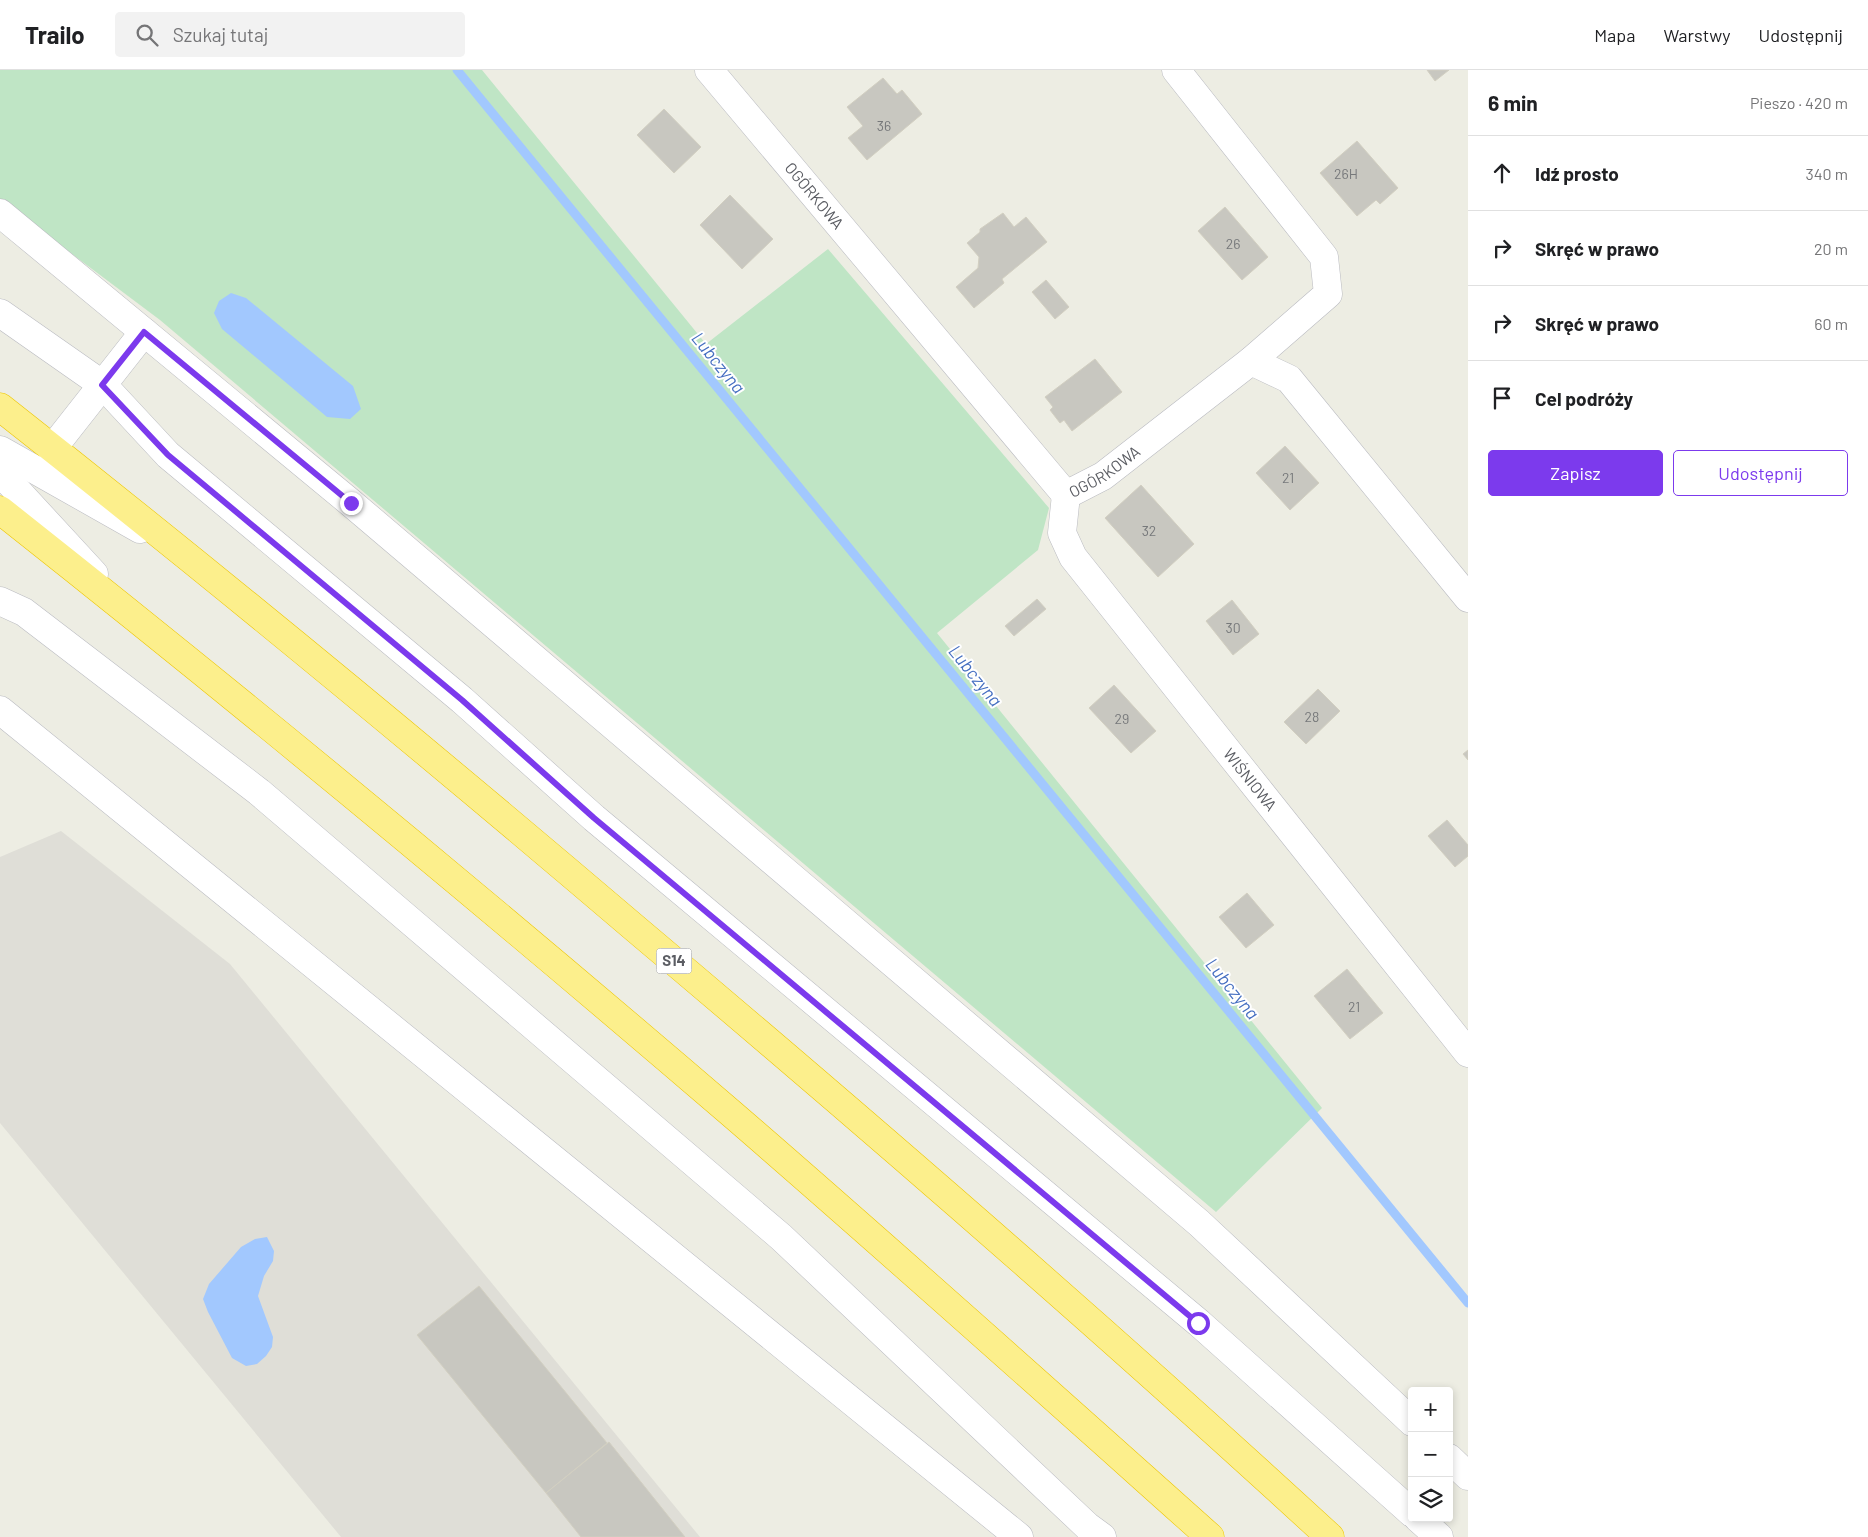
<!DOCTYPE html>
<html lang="pl">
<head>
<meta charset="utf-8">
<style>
	:root { --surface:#fff; --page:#f2f2f2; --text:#202124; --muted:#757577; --line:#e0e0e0; --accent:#7c3aed }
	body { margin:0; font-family:Barlow,sans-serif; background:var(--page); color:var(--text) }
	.controls { position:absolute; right:15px; bottom:15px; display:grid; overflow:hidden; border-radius:5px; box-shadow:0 2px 8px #0003 }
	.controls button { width:45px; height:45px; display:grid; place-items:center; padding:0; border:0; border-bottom:1px solid var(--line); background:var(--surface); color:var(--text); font:25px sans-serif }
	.stop { position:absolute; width:15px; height:15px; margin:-11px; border:4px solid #7c3aed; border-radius:50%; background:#fff }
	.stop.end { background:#7c3aed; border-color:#fff; box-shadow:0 1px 5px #0008 }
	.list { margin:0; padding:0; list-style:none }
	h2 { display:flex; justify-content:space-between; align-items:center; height:65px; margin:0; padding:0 20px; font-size:21px }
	h2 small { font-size:16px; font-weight:400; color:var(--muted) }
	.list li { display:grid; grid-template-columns:32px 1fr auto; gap:15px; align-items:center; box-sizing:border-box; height:75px; padding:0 20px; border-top:1px solid var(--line) }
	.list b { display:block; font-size:19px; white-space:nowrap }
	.list em { font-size:16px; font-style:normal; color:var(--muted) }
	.actions { display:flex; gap:10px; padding:15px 20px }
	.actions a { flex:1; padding:11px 0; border:1px solid var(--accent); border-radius:5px; text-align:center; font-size:18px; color:var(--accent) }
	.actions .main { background:var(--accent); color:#fff }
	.icon { flex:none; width:28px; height:28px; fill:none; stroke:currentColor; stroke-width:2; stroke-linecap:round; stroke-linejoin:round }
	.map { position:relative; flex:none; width:1468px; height:1467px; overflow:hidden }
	header { display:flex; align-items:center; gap:30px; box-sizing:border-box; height:70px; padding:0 25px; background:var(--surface); border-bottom:1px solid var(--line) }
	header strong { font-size:24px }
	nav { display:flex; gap:28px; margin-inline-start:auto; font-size:18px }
	.search { width:350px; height:45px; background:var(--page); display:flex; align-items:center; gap:12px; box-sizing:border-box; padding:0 18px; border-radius:5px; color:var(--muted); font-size:19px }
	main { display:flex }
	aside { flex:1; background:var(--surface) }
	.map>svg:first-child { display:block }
	.industrial { fill:#dfded7 }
	.green { fill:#bfe5c5 }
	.water { fill:#a2c8fe }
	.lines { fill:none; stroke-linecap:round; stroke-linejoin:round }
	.stream { stroke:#a2c8fe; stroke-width:9 }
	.building { fill:#c8c7c0; stroke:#d2cfc1 }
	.minor-casing { stroke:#babbc1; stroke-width:29 }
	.highway-casing { stroke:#edc603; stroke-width:29 }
	.minor { stroke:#fff; stroke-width:28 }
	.highway { stroke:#fcef8c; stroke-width:28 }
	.route { stroke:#7c3aed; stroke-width:6 }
	.labels { text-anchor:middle; stroke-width:4; stroke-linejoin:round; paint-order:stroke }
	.number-label { font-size:14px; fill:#76787a }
	.shield { fill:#fff; stroke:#8c8e92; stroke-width:1 }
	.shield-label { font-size:15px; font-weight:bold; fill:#5b5d63 }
	.street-label { font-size:16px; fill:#5b5d63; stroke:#fff }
	.water-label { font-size:18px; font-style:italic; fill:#456fc1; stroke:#fff }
</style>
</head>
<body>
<header>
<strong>Trailo</strong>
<div class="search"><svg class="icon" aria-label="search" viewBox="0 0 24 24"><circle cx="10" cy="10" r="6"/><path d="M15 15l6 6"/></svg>Szukaj tutaj</div>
<nav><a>Mapa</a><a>Warstwy</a><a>Udostępnij</a></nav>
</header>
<main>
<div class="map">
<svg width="1468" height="1467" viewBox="0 0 1468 1467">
	<rect width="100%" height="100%" fill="#edede3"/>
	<!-- industrial -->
	<path class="industrial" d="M61,761l169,133 470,573h-359l-341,-414v-266z"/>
	<!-- green -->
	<path class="green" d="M0,0h482l224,274 122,-95 221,259 -11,42 -101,83 385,475 -106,104 -1056,-892 -160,-120z"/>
	<!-- water -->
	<path class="water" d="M231,223l15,5 107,88 8,23 -11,10 -23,-2 -105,-88 -8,-16 5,-12z
		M267,1167l7,14 -1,10 -9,15 -6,20 15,41 -1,10 -6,9 -9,8 -11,2 -14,-8 -24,-46 -5,-13 6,-15 32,-37 14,-8z"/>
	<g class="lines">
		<!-- stream -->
		<path class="stream" d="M457,0l1011,1233"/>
	</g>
	<!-- building -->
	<path class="building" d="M1427,0h22l-14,11z
		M883,8l14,16 5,-4 20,24 -55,46 -19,-22 15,-12 -16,-19z
		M664,39l37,38 -27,26 -37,-38z
		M1357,71l41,47 -18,16 -4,-4 -19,16 -37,-43z
		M730,125l43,44 -31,30 -42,-44z
		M1225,137l43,50 -26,23 -44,-49z
		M1003,143l11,14 12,-10 21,25 -45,37 2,4 -30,25 -18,-21 22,-19 1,-11 -12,-14 13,-11v-3z
		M1046,210l23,27 -14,12 -23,-27z
		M1095,289l27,33 -50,39 -8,-11 -4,3 -10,-13 3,-3 -8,-10z
		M1285,376l34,37 -29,27 -34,-37z
		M1141,415l53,59 -36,33 -53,-59z
		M1037,529l9,10 -32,27 -9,-10z
		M1232,530l27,34 -26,21 -27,-34z
		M1114,615l42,46 -25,22 -42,-45z
		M1318,619l22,22 -34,33 -22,-22z
		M1468,680v10l-5,-6z
		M1447,750l21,25v11l-13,11 -27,-31z
		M1247,823l27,32 -28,23 -27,-31z
		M1347,899l36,44 -33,26 -36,-43z
		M479,1216l128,157 -61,50 -129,-158z
		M609,1372l76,95h-104l-35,-44z"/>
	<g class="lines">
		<defs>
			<g id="minor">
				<path id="s1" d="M709,0l357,425"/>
				<path d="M1176,0l148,187 4,37 -77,67"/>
				<path d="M0,143l351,290 848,720 213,199"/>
				<path d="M0,243l103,72 65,70 294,245 132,118 605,505 213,190"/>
				<path d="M52,379l92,-117"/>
				<path d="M0,380l140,79"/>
				<path d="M0,402l94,102"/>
				<path id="s2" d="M1066,425l-4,38 11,24 395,496"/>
				<path id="s3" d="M1066,425l37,-19 148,-115 38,18 179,219"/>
				<path d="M0,531l24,11 235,180 522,445 306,289 15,11"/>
				<path d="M0,640l1019,827"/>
				<path d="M1449,1388l19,18"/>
				<path d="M1418,1448l21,19"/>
			</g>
			<path id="highway" d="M0,337c216,170 428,345 637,523 235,198 467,399 693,607
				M0,440c248,196 492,398 732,604 161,139 319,281 478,423"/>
		</defs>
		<!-- minor casing -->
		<use href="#minor" class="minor-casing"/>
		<!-- highway casing -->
		<use href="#highway" class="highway-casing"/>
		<!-- minor -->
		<use href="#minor" class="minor"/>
		<!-- highway -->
		<use href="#highway" class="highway"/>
	</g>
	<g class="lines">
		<!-- route -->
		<path class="route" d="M351,433l-207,-171 -42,53 66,70 294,245 132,118 604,505"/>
	</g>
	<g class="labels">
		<!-- number labels -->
		<g class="number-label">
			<text x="884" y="61">36</text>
			<text x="1346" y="109">26H</text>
			<text x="1233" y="179">26</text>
			<text x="1288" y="413">21</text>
			<text x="1149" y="466">32</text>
			<text x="1233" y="563">30</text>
			<text x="1312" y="652">28</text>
			<text x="1122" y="654">29</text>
			<text x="1354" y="942">21</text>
		</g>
		<!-- shield labels -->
		<rect class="shield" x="656.5" y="878.5" width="35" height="25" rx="4"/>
		<g class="shield-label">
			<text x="674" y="896">S14</text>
		</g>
		<!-- street labels -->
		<g class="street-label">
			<text dy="6" stroke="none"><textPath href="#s1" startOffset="164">OGÓRKOWA</textPath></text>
			<text dy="6" stroke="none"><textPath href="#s3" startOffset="45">OGÓRKOWA</textPath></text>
			<text dy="6" stroke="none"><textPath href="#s2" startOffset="349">WIŚNIOWA</textPath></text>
		</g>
		<!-- water labels -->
		<g class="water-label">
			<text transform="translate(718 293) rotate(51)" y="6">Lubczyna</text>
			<text transform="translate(975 606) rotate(51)" y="6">Lubczyna</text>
			<text transform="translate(1232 919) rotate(51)" y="6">Lubczyna</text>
		</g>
	</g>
</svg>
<div class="controls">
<button>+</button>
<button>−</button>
<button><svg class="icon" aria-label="layers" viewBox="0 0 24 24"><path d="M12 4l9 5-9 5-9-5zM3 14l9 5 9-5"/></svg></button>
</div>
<div class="stop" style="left:1198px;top:1253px"></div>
<div class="stop end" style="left:351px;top:433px"></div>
</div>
<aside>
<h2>6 min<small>Pieszo · 420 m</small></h2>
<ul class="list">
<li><svg class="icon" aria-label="ahead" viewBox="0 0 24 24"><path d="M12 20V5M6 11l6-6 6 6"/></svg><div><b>Idź prosto</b></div><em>340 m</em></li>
<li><svg class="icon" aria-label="right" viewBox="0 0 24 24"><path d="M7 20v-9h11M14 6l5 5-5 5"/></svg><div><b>Skręć w prawo</b></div><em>20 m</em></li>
<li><svg class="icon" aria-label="right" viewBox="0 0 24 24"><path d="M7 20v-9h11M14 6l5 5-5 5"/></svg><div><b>Skręć w prawo</b></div><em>60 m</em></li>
<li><svg class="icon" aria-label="arrive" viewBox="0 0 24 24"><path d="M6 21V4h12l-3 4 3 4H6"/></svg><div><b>Cel podróży</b></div></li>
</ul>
<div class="actions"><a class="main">Zapisz</a><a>Udostępnij</a></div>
</aside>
</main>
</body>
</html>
